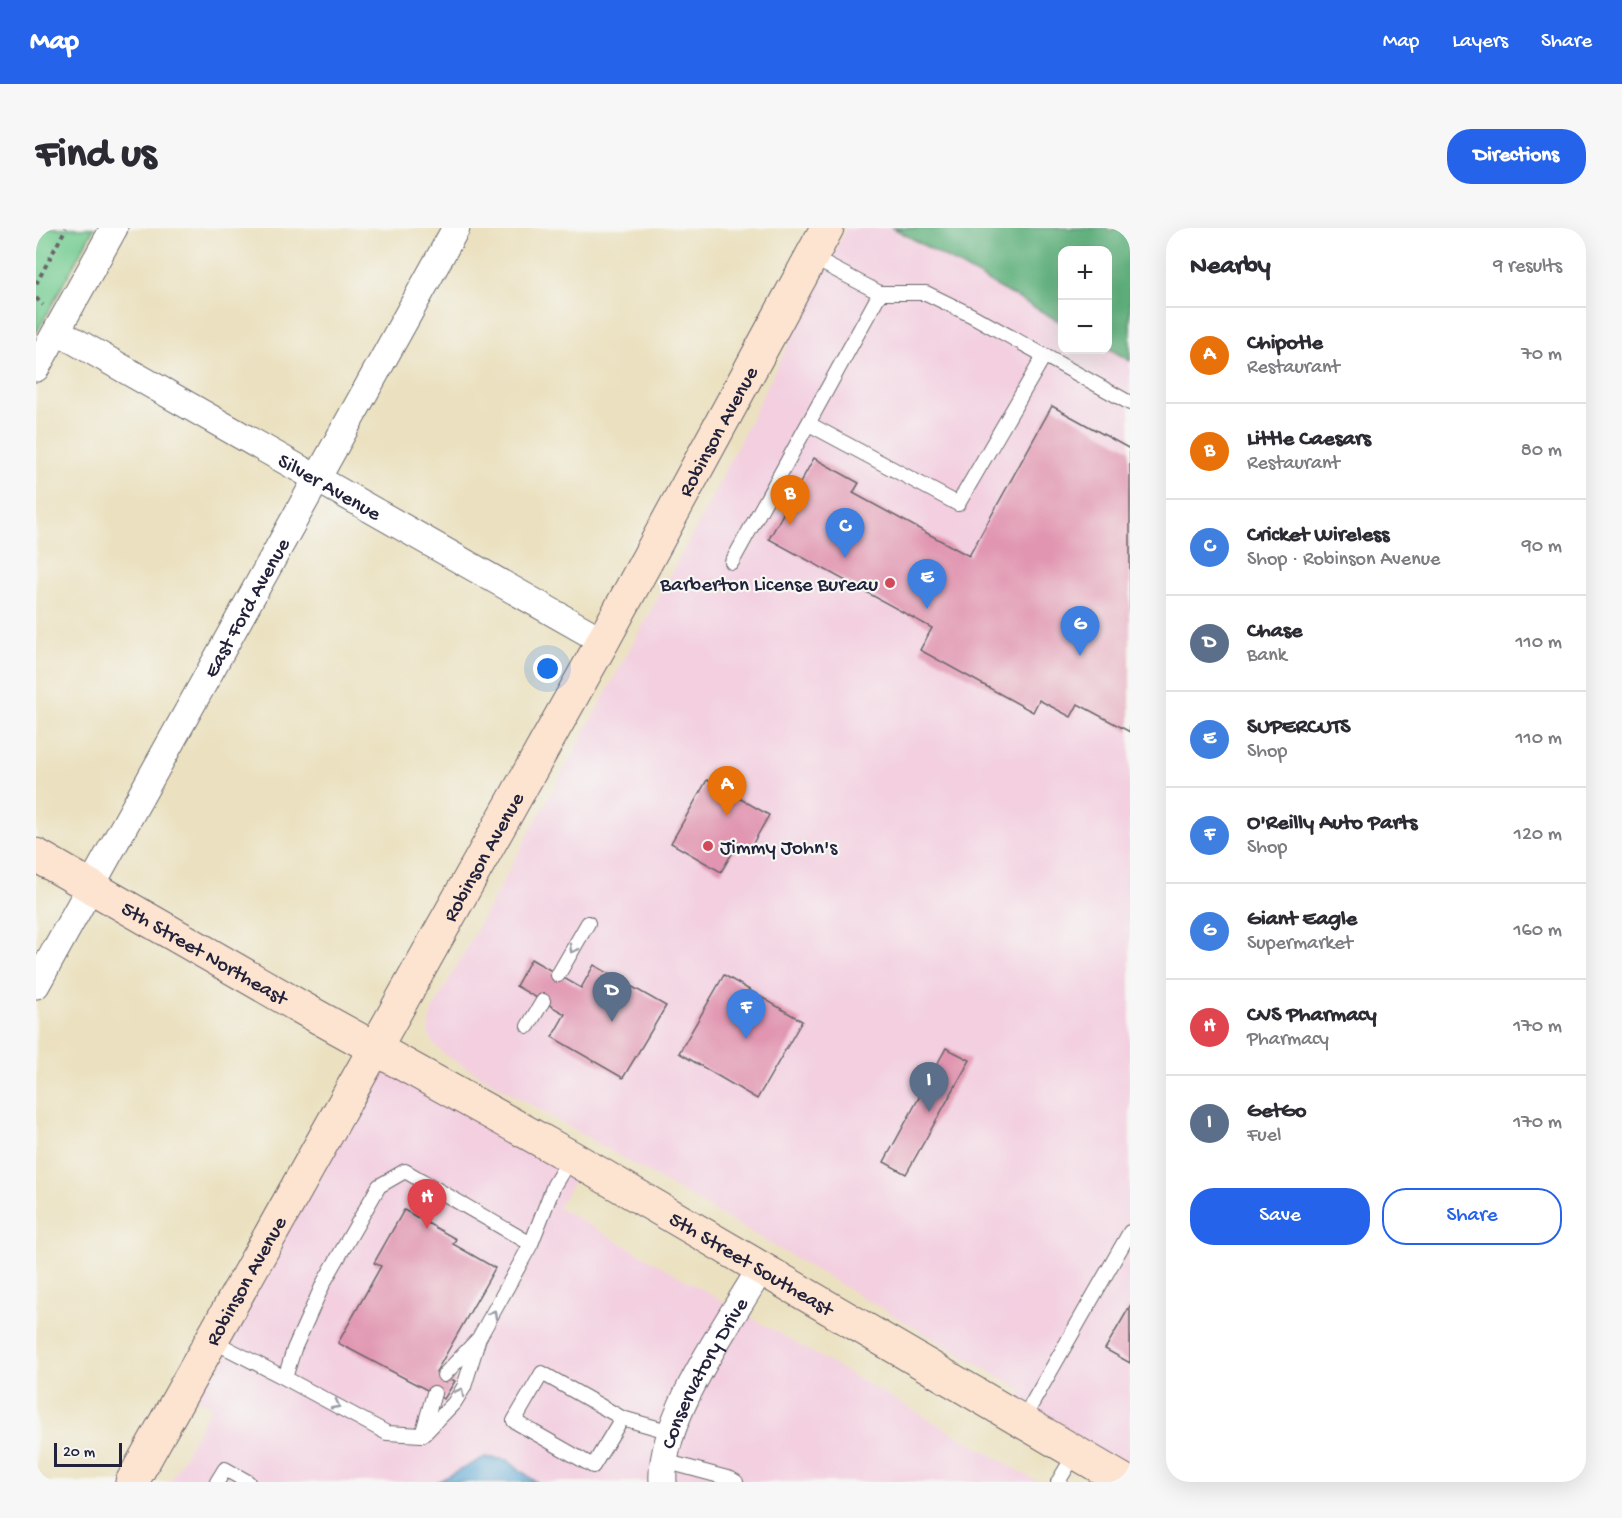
<!DOCTYPE html>
<html lang="en">
<head>
<meta charset="utf-8">
<style>
	:root { --surface:#fff; --page:#f7f7f7; --text:#2b2b33; --muted:#7c7c81; --line:#e1e1e2; --accent:#2563eb }
	body { margin:0; font-family:"Gochi Hand",sans-serif; background:var(--page); color:var(--text) }
	.controls { position:absolute; right:18px; top:18px; display:grid; overflow:hidden; border-radius:12px; box-shadow:0 6px 24px #0002 }
	.controls button { width:54px; height:54px; display:grid; place-items:center; padding:0; border:0; border-bottom:2px solid var(--line); background:var(--surface); color:var(--text); font:30px sans-serif }
	.scale { position:absolute; left:18px; bottom:15px; width:68px; box-sizing:border-box; padding-left:6px; border:3px solid #22223b; border-top:0; font-size:16px; line-height:21px; white-space:nowrap; color:#22223b; -webkit-text-stroke:4px #f6f6f2; paint-order:stroke }
	.you { position:absolute; left:512px; top:441px; width:21px; height:21px; margin:-15px; border:4px solid #fff; border-radius:50%; background:#1a73e8; box-shadow:0 0 0 9px #1a73e833 }
	.badge { display:grid; place-items:center; width:39px; height:39px; border-radius:50%; background:var(--accent); color:#fff; font-size:20px; font-weight:700 }
	.pin { position:absolute; translate:-50% -50px; filter:drop-shadow(0 2px 3px #0008) }
	.pin::after { content:''; position:absolute; top:32px; width:21px; height:18px; background:inherit; clip-path:polygon(0 0,100% 0,50% 100%) }
	.list { margin:0; padding:0; list-style:none }
	h2 { display:flex; justify-content:space-between; align-items:center; height:78px; margin:0; padding:0 24px; font-size:26px }
	h2 small { font-size:20px; font-weight:400; color:var(--muted) }
	.list li { display:grid; grid-template-columns:39px 1fr auto; gap:18px; align-items:center; box-sizing:border-box; height:96px; padding:0 24px; border-top:2px solid var(--line) }
	.list b { display:block; font-size:22px; white-space:nowrap }
	.list p { margin:0; font-size:20px; white-space:nowrap; color:var(--muted) }
	.list em { font-size:20px; font-style:normal; color:var(--muted) }
	.actions { display:flex; gap:12px; padding:18px 24px }
	.actions a { flex:1; padding:14px 0; border:2px solid var(--accent); border-radius:24px; text-align:center; font-size:21px; color:var(--accent) }
	.actions .main { background:var(--accent); color:#fff }
	.map { position:relative; flex:none; width:1094px; height:1254px; overflow:hidden; border-radius:24px }
	header { display:flex; align-items:center; gap:36px; box-sizing:border-box; height:84px; padding:0 30px; background:var(--accent); color:#fff }
	header strong { font-size:28px }
	nav { display:flex; gap:33px; margin-inline-start:auto; font-size:21px }
	.intro { display:flex; align-items:center; justify-content:space-between; box-sizing:border-box; height:144px; padding:0 36px }
	h1 { margin:0; font-size:42px }
	.button { padding:15px 27px; border-radius:24px; background:var(--accent); color:#fff; font-size:21px; font-weight:700 }
	main { display:flex; gap:36px; padding:0 36px }
	aside { flex:1; background:var(--surface); border-radius:24px; box-shadow:0 6px 24px #0002 }
	.map>svg:first-child { display:block }
	.built { fill:#f3cfe0 }
	.green { fill:#74cc92; stroke:#4b7766; stroke-width:1.5 }
	.forest { fill:#5fb07c; stroke:#40695c; stroke-width:1.5 }
	.water { fill:#5ba6d3; stroke:#3e6487; stroke-width:1.5 }
	.building { fill:#e195b0 }
	.lines { fill:none; stroke-linecap:round; stroke-linejoin:round }
	.service-casing { stroke:#68656a; stroke-width:16 }
	.minor-casing { stroke:#68656a; stroke-width:29 }
	.secondary-casing { stroke:#68656a; stroke-width:35 }
	.path { stroke:#68656a; stroke-width:4; stroke-dasharray:4.5 4.5; stroke-linecap:butt }
	.service { stroke:#fff; stroke-width:14 }
	.minor { stroke:#fff; stroke-width:27 }
	.secondary { stroke:#fde4d1; stroke-width:33 }
	.oneway { stroke:#9c9ca7 }
	.poi-dot { fill:#d1495b; stroke:#f6f6f2; stroke-width:2 }
	.labels { text-anchor:middle; stroke-width:4.5; stroke-linejoin:round; paint-order:stroke }
	.street-label { font-size:21px; fill:#22223b; stroke:#f6f6f2 }
	.poi-label { font-size:21px; fill:#22223b; stroke:#f6f6f2; text-anchor:end }
</style>
</head>
<body>
<header>
<strong>Map</strong>
<nav><a>Map</a><a>Layers</a><a>Share</a></nav>
</header>
<div class="intro"><h1>Find us</h1><a class="button">Directions</a></div>
<main>
<div class="map">
<svg width="1094" height="1254" viewBox="0 0 1094 1254">
	<rect width="100%" height="100%" fill="#f6f6f2"/>
	<filter id="ink" filterUnits="userSpaceOnUse"><feTurbulence type="fractalNoise" baseFrequency=".0167" numOctaves="2"/><feDisplacementMap in="SourceGraphic" scale="12" xChannelSelector="R" yChannelSelector="G"/><feConvolveMatrix kernelMatrix="1 2 1 2 8 2 1 2 1" color-interpolation-filters="sRGB"/></filter>
	<filter id="wash" filterUnits="userSpaceOnUse"><feTurbulence type="fractalNoise" baseFrequency=".008" numOctaves="4" result="noise"/><feDisplacementMap in="SourceGraphic" scale="24" xChannelSelector="R" yChannelSelector="G"/><feGaussianBlur stdDeviation="1.35" result="paint"/><feColorMatrix in="noise" values="0 0 0 0 0 0 0 0 0 0 0 0 0 0 0 0 0 1.4 0 .05"/><feComposite in="paint" operator="in"/></filter>
	<g filter="url(#wash)">
		<rect width="100%" height="100%" fill="#ebe1c0"/>
		<!-- built -->
		<path class="built" d="M810,0h47l169,95v27l46,-2 22,13v1121l-120,-69 12,-23 -577,-335 -12,-12 -5,-11 4,-21 271,-496z
			M339,819l209,118 -26,42 481,275h-869l42,-77 -30,-12z"/>
		<!-- green -->
		<path class="green" d="M0,0h58l-58,106z"/>
		<!-- forest -->
		<path class="forest" d="M857,0h213l6,3 2,-3h16v133l-22,-13v-98h-46v73z"/>
		<!-- water -->
		<path class="water" d="M449,1229l22,3 29,22h-99z"/>
		<g id="blocks">
			<!-- building -->
			<path class="building" d="M1016,178l78,43v283l-52,-28 -7,13 -32,-17 -6,12 -113,-62 12,-22 -163,-89 45,-81 45,25 -6,10 116,63z
				M671,552l62,35 -21,37 -11,-7 -16,27 -50,-29z
				M495,731l50,29 13,-23 72,41 -43,72 -71,-41 13,-23 -49,-28z
				M688,747l78,46 -45,78 -78,-46z
				M910,820l24,12 -64,114 -22,-12z
				M368,982l52,29 -3,5 42,24 -59,104 19,9 -11,18 -106,-56 43,-77 -7,-3z
				M1094,1078v57l-25,-14z"/>
		</g>
	</g>
	<g filter="url(#ink)">
		<use href="#blocks" fill-opacity="0" stroke="#68656a" stroke-width="1.5"/>
		<g class="lines">
			<defs>
				<path id="service" d="M844,65h46l45,22 159,88
					M773,196l149,80 86,-148
					M696,334l148,-269 -69,-36
					M522,747l30,-52
					M492,798l15,-25
					M175,1112l74,38 9,-29 30,-67 55,-96 26,-15 126,73 23,-59 17,-28
					M408,1147l35,-37 52,-94
					M249,1150l102,55 35,2 12,-42
					M586,1190l-80,-45 -28,48 79,45 29,-48 49,14
					M986,1193l108,-189
					M388,1206l30,-31 10,-16 14,-46
					M628,1233l67,18 5,3
					M181,1254l8,-13 23,13
					M1022,1254l18,-30"/>
				<g id="minor">
					<path id="s1" d="M21,103l546,310"/>
					<path d="M0,140l78,-140"/>
					<path id="s2" d="M0,757l420,-757"/>
					<path id="s3" d="M627,1254c-4,-63 66,-159 98,-214"/>
				</g>
				<g id="secondary">
					<path id="s4" d="M0,627l273,157 262,145 555,325"/>
					<path id="s5" d="M96,1254l471,-841 224,-413"/>
				</g>
			</defs>
			<!-- service casing -->
			<use href="#service" class="service-casing"/>
			<!-- minor casing -->
			<use href="#minor" class="minor-casing"/>
			<!-- secondary casing -->
			<use href="#secondary" class="secondary-casing"/>
			<!-- path -->
			<path class="path" d="M0,56l30,-56
				M0,70l7,7"/>
			<!-- service -->
			<use href="#service" class="service"/>
			<!-- minor -->
			<use href="#minor" class="minor"/>
			<!-- secondary -->
			<use href="#secondary" class="secondary"/>
		</g>
		<!-- one-way arrows -->
		<defs><path id="oneway-chevron" d="M-2-3.5L2.5 0L-2 3.5" fill="none" stroke-width="1.6" stroke-linecap="round" stroke-linejoin="round" transform="scale(1.5)"/></defs>
		<g class="oneway">
			<use href="#oneway-chevron" transform="translate(537 721) rotate(120)"/>
			<use href="#oneway-chevron" transform="translate(457 1086) rotate(-61)"/>
			<use href="#oneway-chevron" transform="translate(424 1164) rotate(-62)"/>
			<use href="#oneway-chevron" transform="translate(300 1177) rotate(28)"/>
		</g>
	</g>
	<!-- markers -->
	<g class="poi-dot">
		<circle cx="854" cy="355" r="6"/>
		<circle cx="672" cy="618" r="6"/>
	</g>
	<g class="labels">
		<!-- street labels -->
		<g class="street-label">
			<text dy="7" stroke="none"><textPath href="#s5" startOffset="1203">Robinson Avenue</textPath></text>
			<text dy="7" stroke="none"><textPath href="#s1" startOffset="314">Silver Avenue</textPath></text>
			<text dy="7" stroke="none"><textPath href="#s2" startOffset="432">East Ford Avenue</textPath></text>
			<text dy="7" stroke="none"><textPath href="#s5" startOffset="717">Robinson Avenue</textPath></text>
			<text dy="7" stroke="none"><textPath href="#s4" startOffset="195">5th Street Northeast</textPath></text>
			<text dy="7" stroke="none"><textPath href="#s4" startOffset="824">5th Street Southeast</textPath></text>
			<text dy="7" stroke="none"><textPath href="#s5" startOffset="231">Robinson Avenue</textPath></text>
			<text dy="7" stroke="none"><textPath href="#s3" startOffset="118">Conservatory Drive</textPath></text>
		</g>
		<!-- poi labels -->
		<g class="poi-label">
			<text x="842" y="362">Barberton License Bureau</text>
			<text x="684" y="625" text-anchor="start">Jimmy John's</text>
		</g>
	</g>
</svg>
<div class="controls">
<button>+</button>
<button>−</button>
</div>
<div class="scale">20 m</div>
<div class="you"></div>
<div class="pin badge" style="left:691px;top:588px;background:#e8710a">A</div>
<div class="pin badge" style="left:754px;top:297px;background:#e8710a">B</div>
<div class="pin badge" style="left:809px;top:330px;background:#3f7fe0">C</div>
<div class="pin badge" style="left:576px;top:794px;background:#5c6f8a">D</div>
<div class="pin badge" style="left:891px;top:381px;background:#3f7fe0">E</div>
<div class="pin badge" style="left:710px;top:811px;background:#3f7fe0">F</div>
<div class="pin badge" style="left:1044px;top:428px;background:#3f7fe0">G</div>
<div class="pin badge" style="left:391px;top:1001px;background:#e0444e">H</div>
<div class="pin badge" style="left:893px;top:884px;background:#5c6f8a">I</div>
</div>
<aside>
<h2>Nearby<small>9 results</small></h2>
<ul class="list">
<li><span class="badge" style="background:#e8710a">A</span><div><b>Chipotle</b><p>Restaurant</p></div><em>70 m</em></li>
<li><span class="badge" style="background:#e8710a">B</span><div><b>Little Caesars</b><p>Restaurant</p></div><em>80 m</em></li>
<li><span class="badge" style="background:#3f7fe0">C</span><div><b>Cricket Wireless</b><p>Shop · Robinson Avenue</p></div><em>90 m</em></li>
<li><span class="badge" style="background:#5c6f8a">D</span><div><b>Chase</b><p>Bank</p></div><em>110 m</em></li>
<li><span class="badge" style="background:#3f7fe0">E</span><div><b>SUPERCUTS</b><p>Shop</p></div><em>110 m</em></li>
<li><span class="badge" style="background:#3f7fe0">F</span><div><b>O'Reilly Auto Parts</b><p>Shop</p></div><em>120 m</em></li>
<li><span class="badge" style="background:#3f7fe0">G</span><div><b>Giant Eagle</b><p>Supermarket</p></div><em>160 m</em></li>
<li><span class="badge" style="background:#e0444e">H</span><div><b>CVS Pharmacy</b><p>Pharmacy</p></div><em>170 m</em></li>
<li><span class="badge" style="background:#5c6f8a">I</span><div><b>GetGo</b><p>Fuel</p></div><em>170 m</em></li>
</ul>
<div class="actions"><a class="main">Save</a><a>Share</a></div>
</aside>
</main>
</body>
</html>
